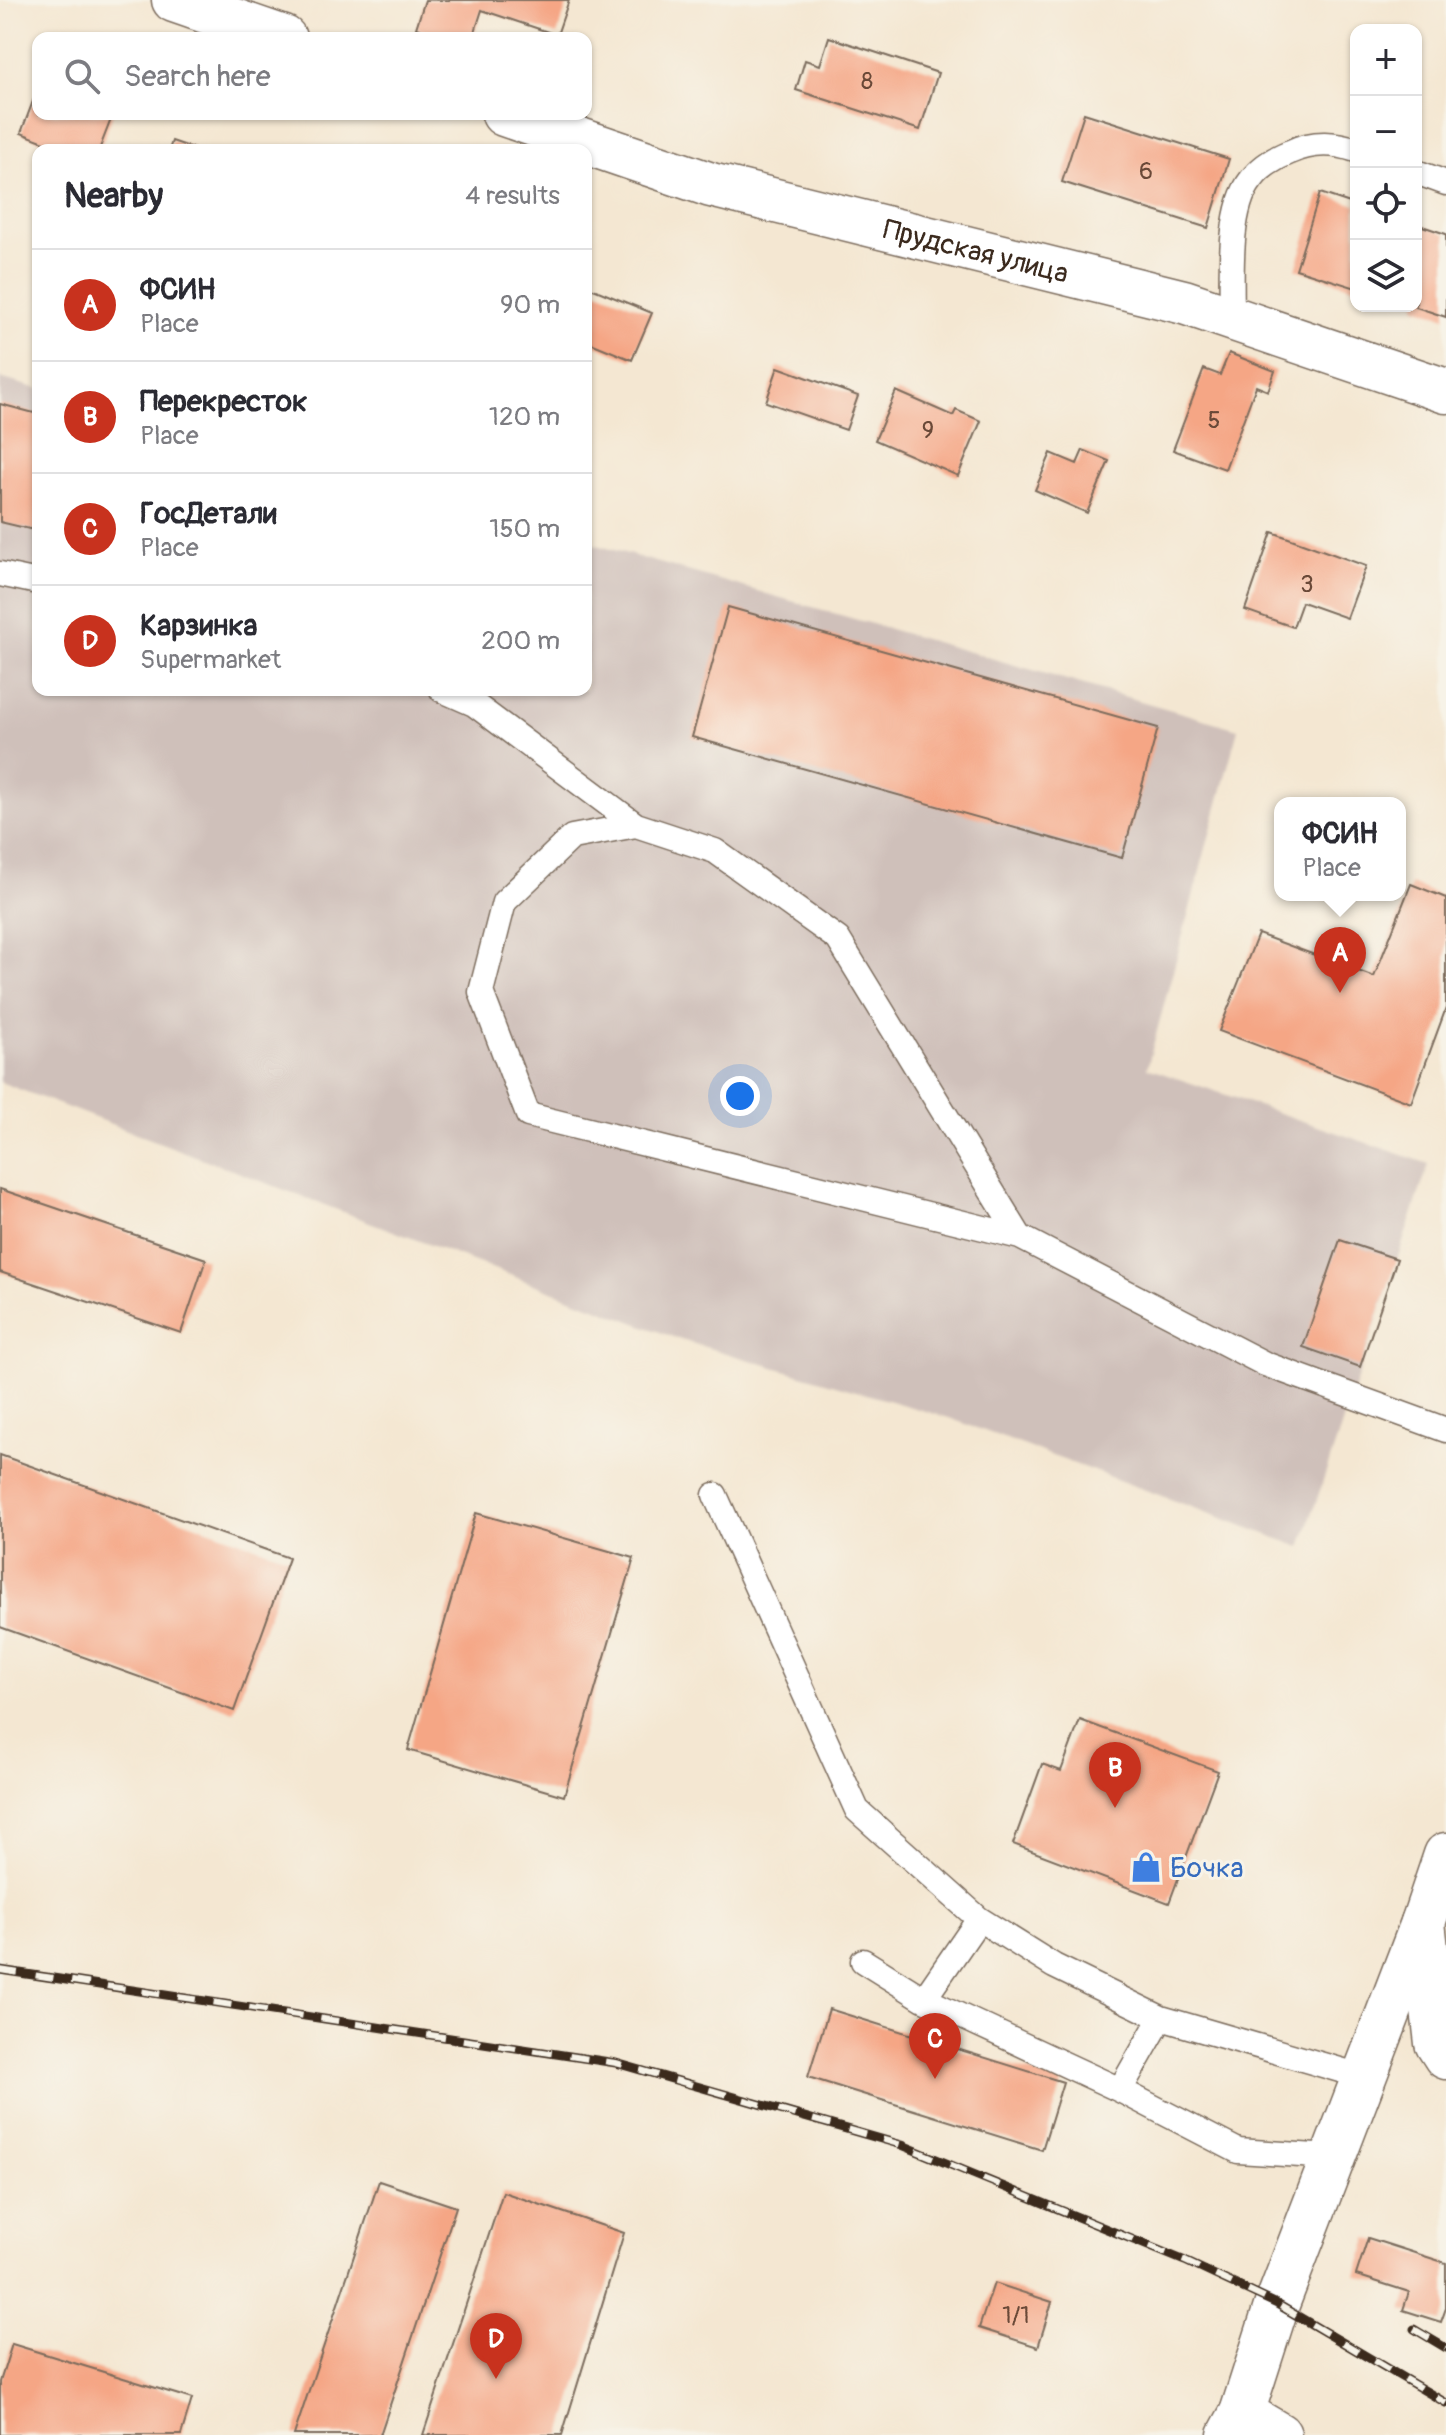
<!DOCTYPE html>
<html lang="en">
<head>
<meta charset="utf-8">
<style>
	:root { --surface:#fff; --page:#f7f7f7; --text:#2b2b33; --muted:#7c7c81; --line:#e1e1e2; --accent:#c8321e }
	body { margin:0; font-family:Pangolin,sans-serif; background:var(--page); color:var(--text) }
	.controls { position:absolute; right:24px; top:24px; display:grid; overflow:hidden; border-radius:16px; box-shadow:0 2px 6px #0004 }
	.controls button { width:72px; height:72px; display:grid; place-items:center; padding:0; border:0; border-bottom:2px solid var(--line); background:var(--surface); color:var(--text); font:40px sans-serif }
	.you { position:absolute; left:740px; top:1096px; width:28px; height:28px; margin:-20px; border:6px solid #fff; border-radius:50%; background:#1a73e8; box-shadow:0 0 0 12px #1a73e833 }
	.badge { display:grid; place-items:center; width:52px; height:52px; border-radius:50%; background:var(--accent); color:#fff; font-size:26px; font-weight:700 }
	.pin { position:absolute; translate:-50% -66px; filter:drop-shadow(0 2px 4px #0008) }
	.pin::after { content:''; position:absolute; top:42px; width:28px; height:24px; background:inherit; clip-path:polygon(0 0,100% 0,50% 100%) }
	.popup { position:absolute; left:1274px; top:797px; width:132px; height:104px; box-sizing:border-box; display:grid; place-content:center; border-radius:16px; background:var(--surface); filter:drop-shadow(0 2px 6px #0005); font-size:26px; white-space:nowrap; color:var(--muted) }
	.popup b { font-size:30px; color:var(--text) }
	.popup::after { content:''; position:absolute; left:50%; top:100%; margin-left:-16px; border:16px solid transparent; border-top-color:var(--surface) }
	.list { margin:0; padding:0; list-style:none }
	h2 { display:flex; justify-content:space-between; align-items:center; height:104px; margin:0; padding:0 32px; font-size:34px }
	h2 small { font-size:26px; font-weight:400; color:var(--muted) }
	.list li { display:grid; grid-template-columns:52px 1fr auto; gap:24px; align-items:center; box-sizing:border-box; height:112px; padding:0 32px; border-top:2px solid var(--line) }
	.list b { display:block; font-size:30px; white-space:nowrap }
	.list p { margin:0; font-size:26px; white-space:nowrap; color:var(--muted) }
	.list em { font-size:26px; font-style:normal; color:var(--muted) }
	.icon { flex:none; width:44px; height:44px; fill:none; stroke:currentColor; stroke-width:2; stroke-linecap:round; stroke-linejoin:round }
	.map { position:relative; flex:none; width:1446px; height:2435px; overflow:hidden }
	.search { position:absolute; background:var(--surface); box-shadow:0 2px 6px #0004; left:32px; top:32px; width:560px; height:88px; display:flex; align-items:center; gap:20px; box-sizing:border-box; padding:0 28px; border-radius:16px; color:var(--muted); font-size:30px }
	.panel { position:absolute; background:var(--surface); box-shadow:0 2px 6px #0004; left:32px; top:144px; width:560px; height:552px; border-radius:16px }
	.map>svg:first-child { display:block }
	.industrial { fill:#cfc0ba }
	.building { fill:#f5a685 }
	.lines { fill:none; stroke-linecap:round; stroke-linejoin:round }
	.service-casing { stroke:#7c6c5d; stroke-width:27 }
	.minor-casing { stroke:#7c6c5d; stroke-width:47 }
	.secondary-casing { stroke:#7c6c5d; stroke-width:47 }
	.service { stroke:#fff; stroke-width:24 }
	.minor { stroke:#fff; stroke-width:44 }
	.secondary { stroke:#fff; stroke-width:44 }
	.rail-casing { stroke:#3b2a1e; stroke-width:9 }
	.rail { stroke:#f7f3e8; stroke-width:6; stroke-dasharray:18; stroke-linecap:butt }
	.labels { text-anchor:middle; stroke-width:6; stroke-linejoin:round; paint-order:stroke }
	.number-label { font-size:24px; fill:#6a4938 }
	.street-label { font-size:28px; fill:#3b2a1e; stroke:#f7f3e8 }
	.shop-label { font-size:28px; fill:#366cbe; stroke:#f7f3e8; text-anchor:start }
</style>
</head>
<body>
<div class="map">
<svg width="1446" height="2435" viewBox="0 0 1446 2435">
	<rect width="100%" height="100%" fill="#f7f3e8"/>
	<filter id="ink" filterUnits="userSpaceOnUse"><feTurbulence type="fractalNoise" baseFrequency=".0125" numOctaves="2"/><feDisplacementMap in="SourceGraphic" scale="16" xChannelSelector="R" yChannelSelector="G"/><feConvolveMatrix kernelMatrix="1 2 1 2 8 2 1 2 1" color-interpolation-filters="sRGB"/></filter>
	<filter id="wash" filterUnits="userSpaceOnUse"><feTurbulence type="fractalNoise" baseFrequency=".006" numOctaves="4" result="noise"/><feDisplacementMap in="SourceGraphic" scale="32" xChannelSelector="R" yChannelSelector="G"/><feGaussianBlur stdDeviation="1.8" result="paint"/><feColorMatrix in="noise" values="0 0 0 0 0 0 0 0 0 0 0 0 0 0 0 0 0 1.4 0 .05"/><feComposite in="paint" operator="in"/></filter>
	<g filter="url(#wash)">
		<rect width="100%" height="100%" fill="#f4e7d2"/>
		<!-- industrial -->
		<path class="industrial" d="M0,378l38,11v301h548v-148l652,187 -91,339 282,96 -128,383 -352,-129 -268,-78 -681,-258z"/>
		<g id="blocks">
			<!-- building -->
			<path class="building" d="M425,0h144l-12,35 -75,-25 -9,28h-28l-29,-10z
				M829,37l109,36 -18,57 -124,-40 9,-30 15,5z
				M38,88v26h75l-14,36h-34l-44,-17z
				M1084,113l145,46 -21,69 -146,-46z
				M172,141l26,9h-29z
				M1320,193l36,12v83l-60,-19z
				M1416,224l30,10v83l-30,-10z
				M586,286l66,27 -20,47 -46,-19z
				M1229,353l46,18 -7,20 -12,-5 -31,83 -52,-19 31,-81 16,6z
				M778,367l80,29 -12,34 -80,-28z
				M896,391l57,25 3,-6 25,11 -23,55 -83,-36z
				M0,404l38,10v117l-38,-9z
				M1083,450l26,11 -22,52 -52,-23 16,-37 26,11z
				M1272,532l94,34 -19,52 -45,-16 -9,25 -48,-17z
				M728,607l430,121 -36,130 -430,-121z
				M1411,884l35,14v110l-35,95 -192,-72 39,-97 116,43z
				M0,1189l206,70 -25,74 -181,-61z
				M1340,1240l57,19 -37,108 -57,-20z
				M0,1455l289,103 -55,153 -234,-84z
				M476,1513l158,45 -70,238 -156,-46z
				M1080,1720l138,51 -49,132 -156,-59 29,-80 19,7z
				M829,2009l234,73 -21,68 -234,-73z
				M379,2181l77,26 -76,228h-86z
				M503,2192l121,41 -62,202h-139z
				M1368,2238l78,25v45l-5,14 -38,-12 6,-18 -53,-17z
				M994,2283l58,19 -14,45 -59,-19z
				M12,2344l180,55 -11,36h-181v-53z"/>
		</g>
	</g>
	<g filter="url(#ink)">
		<use href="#blocks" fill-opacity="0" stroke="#7c6c5d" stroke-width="2"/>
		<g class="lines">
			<defs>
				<path id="service" d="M1416,172l30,11
					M1232,319c0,-38 -5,-109 19,-139 10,-14 24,-22 39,-28 21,-10 44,-10 66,-2
					M0,574l38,8
					M442,690l32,14 162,121
					M1020,1237l-182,-298 -123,-88 -79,-26 -64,12 -68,65 -23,90 47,123 492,122 245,127 181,66
					M715,1495l142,315 122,109 75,47 107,52 203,59
					M863,1961l61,38 196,91 118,61 94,6
					M924,1999l55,-80
					M1120,2090l41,-72"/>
				<g id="minor">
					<path d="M174,0l110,38"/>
					<path id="s1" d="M504,114l207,71 473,117 262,89"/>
					<path d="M1242,2413l37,22"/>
					<path d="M1230,2435l12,-22 35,-109 146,-381"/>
				</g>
				<path id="secondary" d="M1446,1855l-23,68 14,120 9,14"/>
			</defs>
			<!-- service casing -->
			<use href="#service" class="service-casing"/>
			<!-- minor casing -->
			<use href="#minor" class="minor-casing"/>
			<!-- secondary casing -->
			<use href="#secondary" class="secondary-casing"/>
			<!-- service -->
			<use href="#service" class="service"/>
			<!-- minor -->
			<use href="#minor" class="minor"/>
			<!-- secondary -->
			<use href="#secondary" class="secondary"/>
			<defs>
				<path id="rail" d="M0,1970l616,93 286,82 283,116 92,43 169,99
					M1414,2329l32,19"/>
			</defs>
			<!-- rail casing -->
			<use href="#rail" class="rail-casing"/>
			<!-- rail -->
			<use href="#rail" class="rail"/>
		</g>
	</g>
	<!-- icons -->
	<defs>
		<symbol id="shop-bare" viewBox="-9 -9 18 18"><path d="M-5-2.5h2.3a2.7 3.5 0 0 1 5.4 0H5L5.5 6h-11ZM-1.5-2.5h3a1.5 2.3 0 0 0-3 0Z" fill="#3f7fe0" stroke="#f7f3e8" stroke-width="2.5" paint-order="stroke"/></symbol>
	</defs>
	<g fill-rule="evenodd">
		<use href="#shop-bare" x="1124" y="1845" width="44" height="44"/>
	</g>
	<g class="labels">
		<!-- number labels -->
		<g class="number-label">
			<text x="867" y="89">8</text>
			<text x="1146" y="179">6</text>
			<text x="1214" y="428">5</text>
			<text x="928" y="438">9</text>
			<text x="1307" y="592">3</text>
			<text x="1016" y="2323">1/1</text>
		</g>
		<!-- street labels -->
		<g class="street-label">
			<text dy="10" stroke="none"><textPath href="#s1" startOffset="492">Прудская улица</textPath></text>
		</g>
		<!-- shop labels -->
		<g class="shop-label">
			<text x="1170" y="1877">Бочка</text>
		</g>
	</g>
</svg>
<div class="controls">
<button>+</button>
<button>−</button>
<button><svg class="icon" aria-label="locate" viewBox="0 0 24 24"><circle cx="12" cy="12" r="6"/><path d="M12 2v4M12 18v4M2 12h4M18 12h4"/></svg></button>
<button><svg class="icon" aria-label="layers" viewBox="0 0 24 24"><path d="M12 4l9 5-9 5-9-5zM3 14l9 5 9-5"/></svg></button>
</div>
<div class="you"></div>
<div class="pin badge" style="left:1340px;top:993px">A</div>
<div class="popup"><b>ФСИН</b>Place</div>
<div class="pin badge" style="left:1115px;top:1808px">B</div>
<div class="pin badge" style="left:935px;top:2079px">C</div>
<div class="pin badge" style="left:496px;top:2379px">D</div>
<div class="search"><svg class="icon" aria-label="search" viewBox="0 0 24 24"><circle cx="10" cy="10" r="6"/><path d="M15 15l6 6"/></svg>Search here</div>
<section class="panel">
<h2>Nearby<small>4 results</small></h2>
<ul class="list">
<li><span class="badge">A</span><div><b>ФСИН</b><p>Place</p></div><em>90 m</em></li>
<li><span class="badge">B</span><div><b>Перекресток</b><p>Place</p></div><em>120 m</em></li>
<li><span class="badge">C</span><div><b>ГосДетали</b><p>Place</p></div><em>150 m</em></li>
<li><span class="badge">D</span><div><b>Карзинка</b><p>Supermarket</p></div><em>200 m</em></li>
</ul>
</section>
</div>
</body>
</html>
